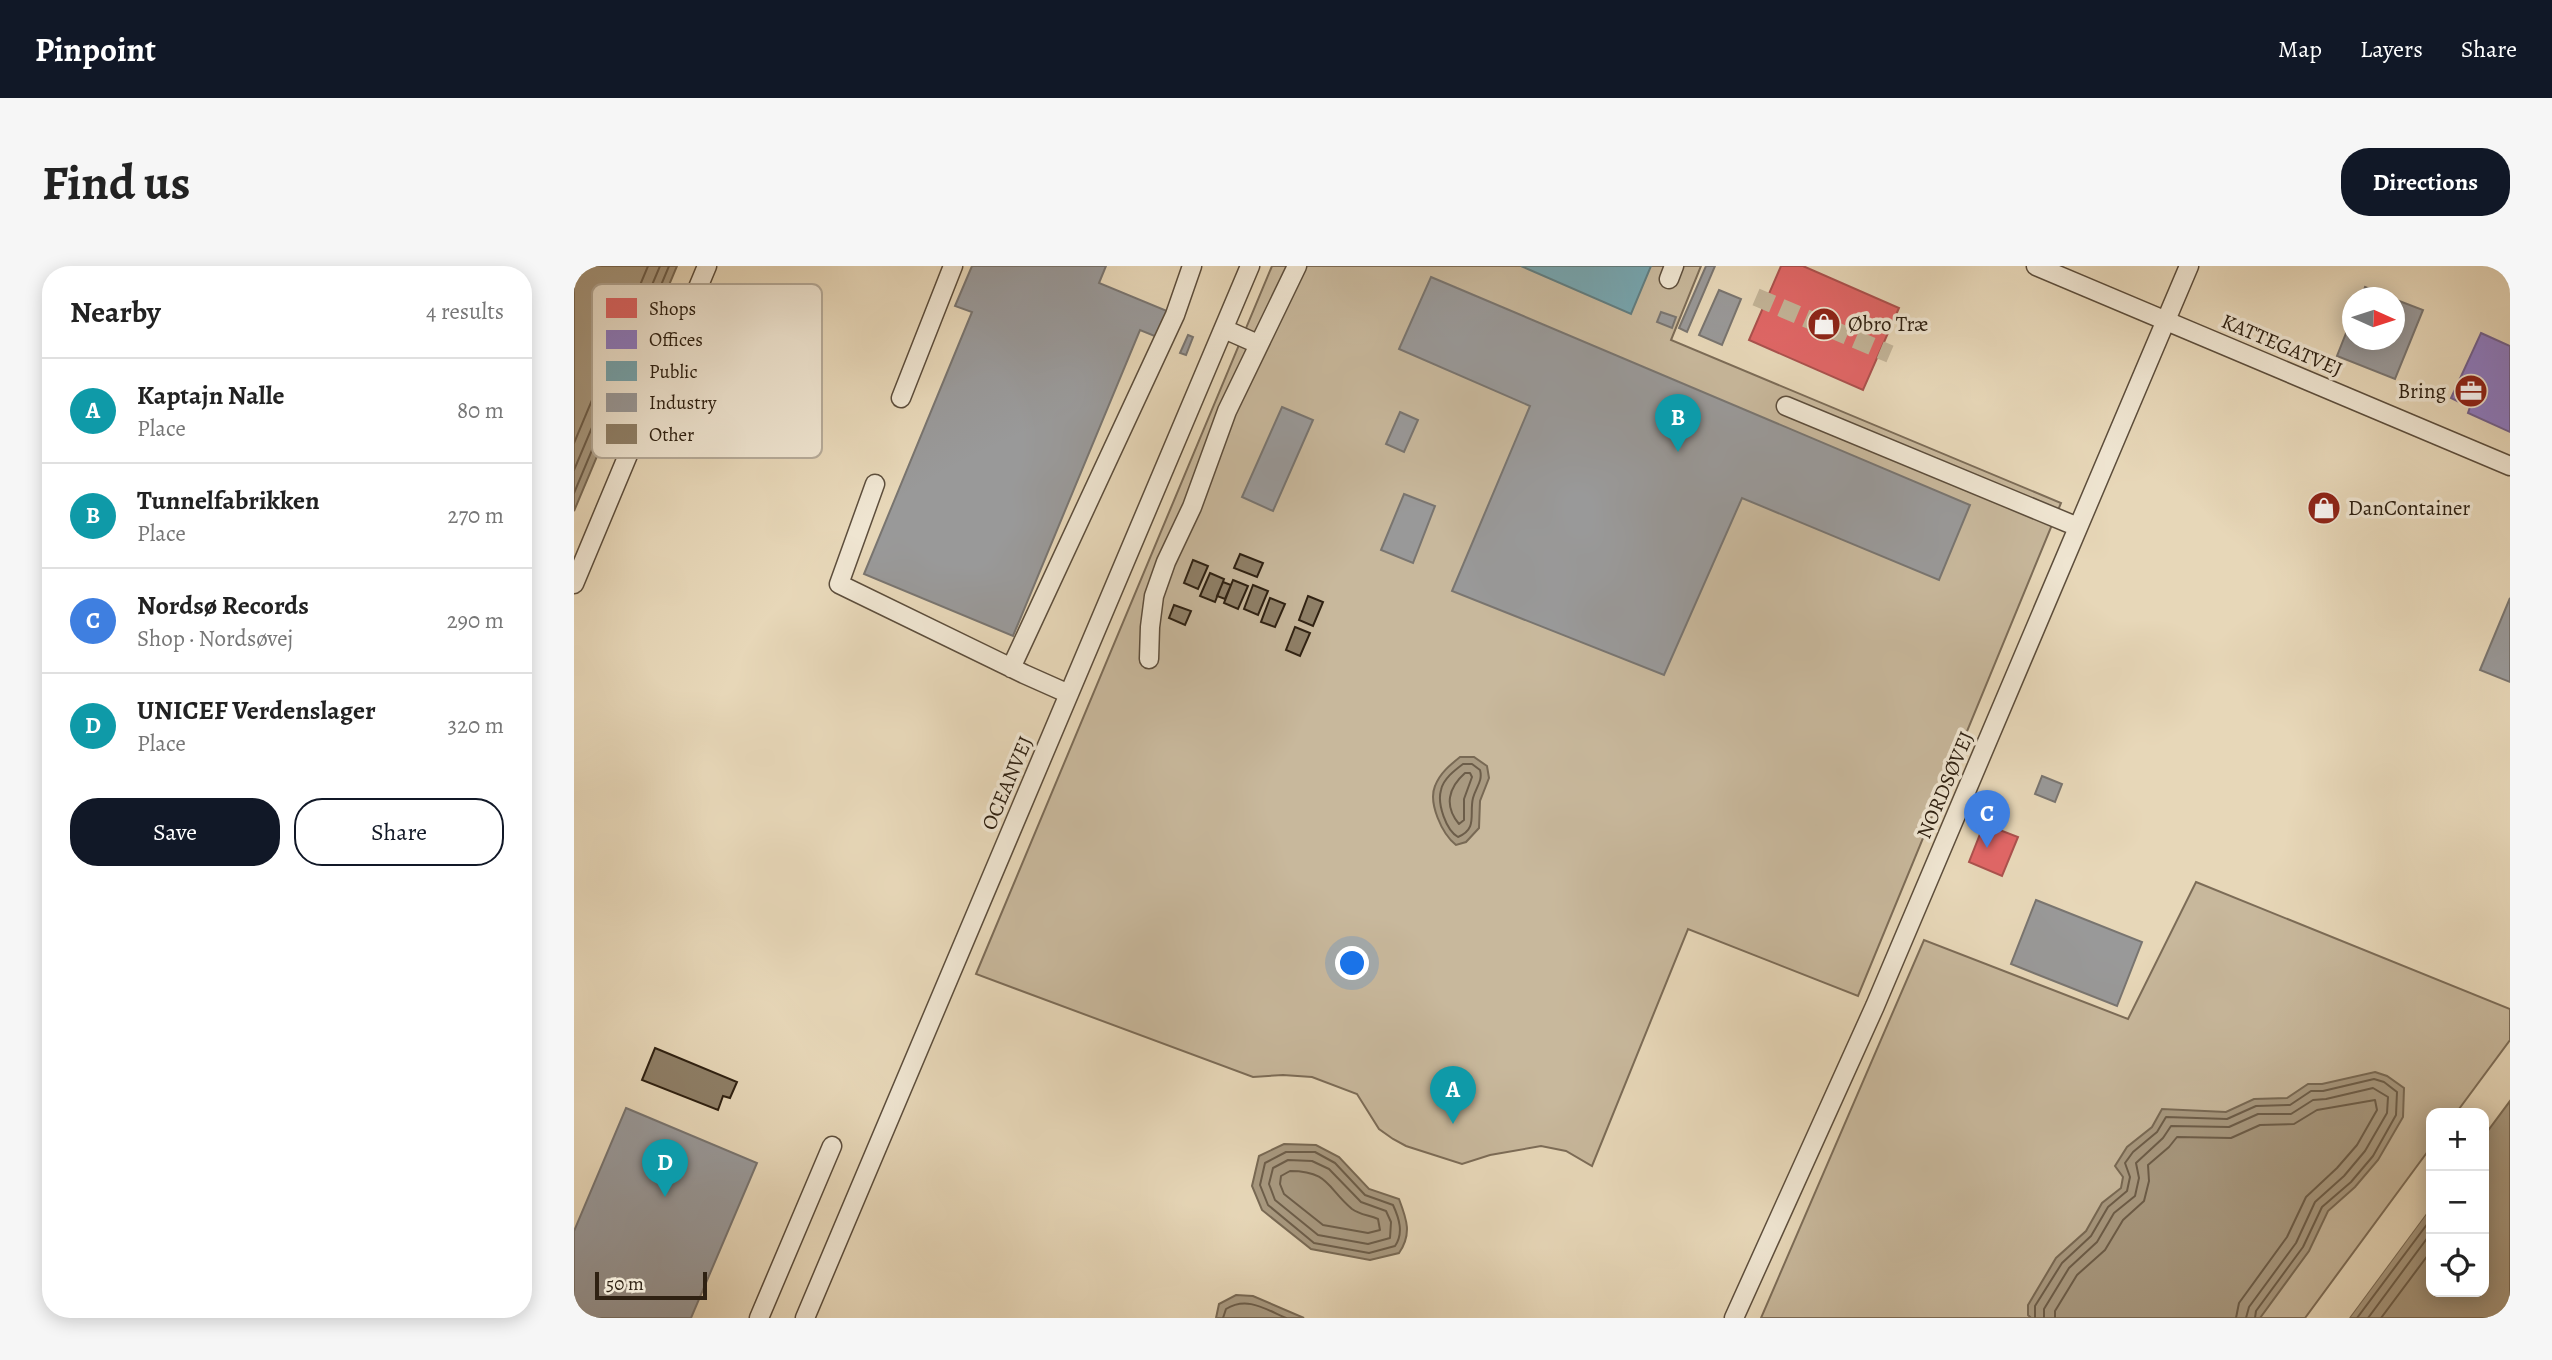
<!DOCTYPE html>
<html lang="en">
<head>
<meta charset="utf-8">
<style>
	:root { --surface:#fff; --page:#f6f6f6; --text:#222; --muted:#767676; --line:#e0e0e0; --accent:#111827 }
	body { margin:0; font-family:Alegreya,serif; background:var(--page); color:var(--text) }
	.controls { position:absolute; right:21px; bottom:21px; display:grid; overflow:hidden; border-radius:14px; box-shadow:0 4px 18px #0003 }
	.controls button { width:63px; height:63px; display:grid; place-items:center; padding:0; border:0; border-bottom:2px solid var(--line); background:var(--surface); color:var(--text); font:35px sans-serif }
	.compass { position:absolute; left:1768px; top:21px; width:63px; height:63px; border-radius:50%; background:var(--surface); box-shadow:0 4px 18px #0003; rotate:93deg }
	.scale { position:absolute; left:21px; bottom:18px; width:112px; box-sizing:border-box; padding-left:7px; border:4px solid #2f2112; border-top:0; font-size:19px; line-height:24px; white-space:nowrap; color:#2f2112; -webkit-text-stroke:5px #efe5d1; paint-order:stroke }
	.you { position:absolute; left:779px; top:698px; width:24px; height:24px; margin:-18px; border:5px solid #fff; border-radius:50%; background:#1a73e8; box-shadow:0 0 0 10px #1a73e833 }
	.badge { display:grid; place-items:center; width:46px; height:46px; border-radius:50%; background:var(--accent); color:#fff; font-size:23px; font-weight:700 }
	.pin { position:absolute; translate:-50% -58px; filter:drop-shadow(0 2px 4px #0008) }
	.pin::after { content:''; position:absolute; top:37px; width:24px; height:21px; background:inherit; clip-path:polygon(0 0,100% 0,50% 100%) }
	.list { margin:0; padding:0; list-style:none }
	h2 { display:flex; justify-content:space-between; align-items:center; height:91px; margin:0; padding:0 28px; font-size:30px }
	h2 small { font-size:23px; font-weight:400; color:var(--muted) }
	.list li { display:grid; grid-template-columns:46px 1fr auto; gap:21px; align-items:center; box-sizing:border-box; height:105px; padding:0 28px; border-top:2px solid var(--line) }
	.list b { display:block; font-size:26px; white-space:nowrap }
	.list p { margin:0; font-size:23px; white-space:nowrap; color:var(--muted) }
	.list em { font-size:23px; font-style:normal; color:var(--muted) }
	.actions { display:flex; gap:14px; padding:21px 28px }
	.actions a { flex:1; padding:16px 0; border:2px solid var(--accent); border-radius:28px; text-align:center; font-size:24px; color:var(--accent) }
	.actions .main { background:var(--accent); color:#fff }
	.icon { flex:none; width:38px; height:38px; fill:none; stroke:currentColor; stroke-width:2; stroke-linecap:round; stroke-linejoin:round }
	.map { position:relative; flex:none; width:1936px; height:1052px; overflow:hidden; border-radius:28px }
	header { display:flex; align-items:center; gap:42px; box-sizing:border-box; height:98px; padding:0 35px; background:var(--accent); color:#fff }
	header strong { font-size:33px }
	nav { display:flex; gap:38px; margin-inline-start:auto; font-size:24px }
	.intro { display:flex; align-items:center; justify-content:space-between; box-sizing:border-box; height:168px; padding:0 42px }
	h1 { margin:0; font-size:49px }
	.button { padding:18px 32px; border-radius:28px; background:var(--accent); color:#fff; font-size:24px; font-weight:700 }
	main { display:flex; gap:42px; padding:0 42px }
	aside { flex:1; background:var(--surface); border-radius:28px; box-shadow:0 4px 18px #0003 }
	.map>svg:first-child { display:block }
	.green { fill:#c8b89c; stroke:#7c6c57; stroke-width:2 }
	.water { fill:#a89980; stroke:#786954; stroke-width:2 }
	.pier { fill:#e7d7b8 }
	.shops { fill:#e06666; stroke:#ab514d; stroke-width:2 }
	.offices { fill:#8e7cc3; stroke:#72618e; stroke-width:2 }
	.public { fill:#76a5af; stroke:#617d80; stroke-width:2 }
	.industry { fill:#999; stroke:#797570; stroke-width:2 }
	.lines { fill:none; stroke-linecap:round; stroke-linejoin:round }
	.shore { stroke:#6c5d49; stroke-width:2 }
	.building { fill:#8f8068; stroke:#2f2112; stroke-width:2 }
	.minor-tunnel { stroke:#c2b397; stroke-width:18; stroke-dasharray:18 9; stroke-linecap:butt }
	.minor-casing { stroke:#5d4e3c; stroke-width:21 }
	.minor { stroke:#efe5d1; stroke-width:18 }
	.labels { text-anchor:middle; stroke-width:7; stroke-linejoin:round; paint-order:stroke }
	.poi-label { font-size:21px; fill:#2f2112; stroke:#efe5d1; text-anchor:start }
	.street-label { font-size:21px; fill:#2f2112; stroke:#efe5d1 }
	.key { fill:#efe5d1; stroke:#b5aa98; stroke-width:2 }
	.key-label { font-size:19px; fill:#2f2112 }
</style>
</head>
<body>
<header>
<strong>Pinpoint</strong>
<nav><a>Map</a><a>Layers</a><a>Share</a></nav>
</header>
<div class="intro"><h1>Find us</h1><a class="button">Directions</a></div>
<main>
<aside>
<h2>Nearby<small>4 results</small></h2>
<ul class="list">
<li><span class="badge" style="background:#0f9aa8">A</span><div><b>Kaptajn Nalle</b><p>Place</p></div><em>80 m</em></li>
<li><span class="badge" style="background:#0f9aa8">B</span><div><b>Tunnelfabrikken</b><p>Place</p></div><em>270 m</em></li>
<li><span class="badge" style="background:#3f7fe0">C</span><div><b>Nordsø Records</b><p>Shop · Nordsøvej</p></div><em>290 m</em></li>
<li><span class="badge" style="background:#0f9aa8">D</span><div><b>UNICEF Verdenslager</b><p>Place</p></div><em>320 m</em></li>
</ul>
<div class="actions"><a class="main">Save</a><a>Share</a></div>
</aside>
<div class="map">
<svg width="1936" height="1052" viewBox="0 0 1936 1052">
	<rect width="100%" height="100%" fill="#e7d7b8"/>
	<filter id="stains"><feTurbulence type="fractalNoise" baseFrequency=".00286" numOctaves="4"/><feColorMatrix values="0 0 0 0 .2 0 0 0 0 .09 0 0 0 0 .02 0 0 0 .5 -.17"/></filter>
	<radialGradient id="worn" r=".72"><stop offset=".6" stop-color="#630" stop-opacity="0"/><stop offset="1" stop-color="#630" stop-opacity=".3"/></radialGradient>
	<!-- green -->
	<path class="green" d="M698,0h429l-30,74 390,163 -203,493 -170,-67 -96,237 -26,-15 -25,-5 -51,9 -28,9 -56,-18 -13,-7 -14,-10 -22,-35 -45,-17 -29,-2 -30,2 -277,-103z
		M1622,616l314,127v31l-54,73h-25v34l-126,171h-544l163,-378 204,79z"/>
	<!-- water -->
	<path class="water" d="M0,0h103l-103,245z
		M886,491h14l13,9 2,12 -9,23 -1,27 -13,14 -10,3c-14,-11 -28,-42 -21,-59 5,-13 15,-21 25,-29z
		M1801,806l12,4 17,12 -1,29 -25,43 -23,27 -27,24 -19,40 -49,67h-229l-3,-3v-10l28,-47 30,-27 16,-28 19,-15 2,-11 -8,-11 12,-19 25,-20 10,-18 64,3 28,-13 33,-1 21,-14h14z
		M1936,835v217h-161l82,-111v85h53v-156z
		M710,878l32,1 23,12 30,32 30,10c8,21 13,35 0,54l-29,7 -59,-11 -49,-39 -10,-24 7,-30z
		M662,1029l17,1 51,22h-88l3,-14z"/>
	<!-- pier -->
	<path class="pier" d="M1857,937v4l-82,111h-4z"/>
	<!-- shops -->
	<path class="shops" d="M1207,0h22l96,42 -36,82 -114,-50z
		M1410,558l34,13 -16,39 -33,-14z"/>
	<!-- offices -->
	<path class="offices" d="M1907,67l29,13v86l-42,-19 2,-6 -19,-9z"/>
	<!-- public -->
	<path class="public" d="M947,0h130l-20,48z"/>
	<!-- industry -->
	<path class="industry" d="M398,0h134l-7,17 68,28 -10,26 -17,-7 -127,306 -149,-62 108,-262 -17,-6z
		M1132,0h9l-28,66 -8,-4z
		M857,11l539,228 -31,75 -197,-82 -78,177 -212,-84 78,-185 -131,-57z
		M1791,21l27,11h-31z
		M1145,24l22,9 -19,46 -23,-10z
		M1820,33l29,11 -28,69 -58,-23 15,-38v22h42z
		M1087,46l15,5 -4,11 -15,-6z
		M614,69l5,2 -7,18 -6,-2z
		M708,141l31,13 -40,91 -31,-14z
		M826,146l18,8 -14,32 -18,-8z
		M830,228l31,12 -22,57 -32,-13z
		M1936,332v84l-30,-12z
		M1468,510l20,8 -7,18 -20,-8z
		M1462,634l106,42 -25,64 -106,-42z
		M52,842l131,55 -66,155h-117v-87z"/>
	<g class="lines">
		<!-- shore -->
		<path class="shore" d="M0,177l74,-177
			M0,204l86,-204
			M0,227l95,-227
			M889,498h9l8,6c3,11 -4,17 -7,28 -4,16 5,31 -15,39 -12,-7 -21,-33 -17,-47 2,-11 14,-20 22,-26z
			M891,507h5l2,4 -8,22v21l-5,4c-15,-18 -11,-36 6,-51z
			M712,886h29l20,11 30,32 28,10c6,13 11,28 2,41l-26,7 -55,-10 -46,-38 -8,-20 5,-22z
			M714,894l24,1 17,8 32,33 25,9 5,11 -1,16 -22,6 -50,-9 -43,-35 -6,-16 4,-16z
			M716,905c39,0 37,17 62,38 8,6 17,6 26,10l2,11 -12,3 -45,-8 -39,-31 -4,-10 1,-8z
			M649,1052l3,-9c21,-13 39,0 60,9
			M1461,1052v-12l27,-43 29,-27 17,-29 19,-16 3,-14 -5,-14 8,-11 24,-20 9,-15 61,2 29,-13 34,-1 21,-14h12l51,-12 10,3 13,10 -1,23 -23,41 -22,26 -29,25 -19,40 -47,64 -1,7
			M1470,1052v-9l25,-41 28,-26 17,-29 21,-17 4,-18 -3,-15 27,-25 8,-12 58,1 29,-13h33l22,-14 13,-1 47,-11 15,9 -1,16 -22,38 -21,25 -29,26 -19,41 -47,64 -3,11
			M1481,1052v-7l22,-36 28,-25 18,-30 21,-19 5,-20 -1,-16 21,-18 8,-10 54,1 29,-13 34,-1 23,-14 58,-10 2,10 -20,35 -20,23 -31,29 -19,40 -48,66 -3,15
			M1783,1052l74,-99
			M1794,1052l63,-85
			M1807,1052l50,-67"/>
	</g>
	<!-- building -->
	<path class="building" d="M666,288l23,9 -6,14 -23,-9z
		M619,294l15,6 -10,23 -14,-6z
		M636,307l14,6 -9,23 -15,-6z
		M659,314l15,6 -10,23 -14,-6z
		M649,316l8,3 -6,14 -8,-3z
		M679,319l15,6 -10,24 -14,-6z
		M734,330l15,6 -10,24 -14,-6z
		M696,332l15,6 -10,23 -14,-5z
		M600,339l17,6 -6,14 -16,-7z
		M721,361l15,6 -10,23 -14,-6z
		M81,782l82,34 -7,16 -7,-2 -5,14 -76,-30z"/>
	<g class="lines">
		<!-- minor-tunnel -->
		<path class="minor-tunnel" d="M1182,31l134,57"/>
		<defs>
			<path id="minor" d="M1462,0l474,200
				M1095,13l5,-13
				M650,63l34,15
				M327,132l52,-132
				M1212,140l292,121
				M301,218l-36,100 185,90 45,20
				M0,318l133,-318
				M575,393l1,-32 4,-31 12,-34 26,-55 35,-96 70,-145
				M437,402l164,-353 17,-49
				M185,1052l73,-172
				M231,1052l445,-1052
				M1160,1052l141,-312 314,-740"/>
		</defs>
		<!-- minor casing -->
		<use href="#minor" class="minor-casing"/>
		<!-- minor -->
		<use href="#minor" class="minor"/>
	</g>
	<!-- icons -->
	<defs>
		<symbol id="shop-disc" viewBox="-11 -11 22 22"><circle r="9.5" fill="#8f2418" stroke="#efe5d1"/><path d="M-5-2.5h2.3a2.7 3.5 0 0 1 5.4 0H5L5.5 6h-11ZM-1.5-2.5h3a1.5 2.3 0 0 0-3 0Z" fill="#fff"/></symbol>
		<symbol id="office-disc" viewBox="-11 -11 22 22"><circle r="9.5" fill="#8f2418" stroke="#efe5d1"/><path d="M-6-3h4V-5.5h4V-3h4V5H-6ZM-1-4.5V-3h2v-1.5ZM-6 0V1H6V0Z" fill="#fff"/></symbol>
	</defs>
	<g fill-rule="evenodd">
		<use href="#shop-disc" x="1231" y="39" width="38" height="38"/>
		<use href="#office-disc" x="1878" y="106" width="38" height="38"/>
		<use href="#shop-disc" x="1731" y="223" width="38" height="38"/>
	</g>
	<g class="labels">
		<!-- poi labels -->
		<g class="poi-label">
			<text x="1274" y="65">Øbro Træ</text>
			<text x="1872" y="132" text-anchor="end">Bring</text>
			<text x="1774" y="249">DanContainer</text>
		</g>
		<!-- street labels -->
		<g class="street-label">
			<text transform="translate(1708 79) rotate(23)" y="7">KATTEGATVEJ</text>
			<text transform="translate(433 517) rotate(-67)" y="7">OCEANVEJ</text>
			<text transform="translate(1371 519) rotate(-67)" y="7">NORDSØVEJ</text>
		</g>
	</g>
	<!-- legend -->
	<rect x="18" y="18" width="230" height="174" rx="10" class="key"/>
	<rect x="32" y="32" width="31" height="20" fill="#e06666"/>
	<rect x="32" y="64" width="31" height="19" fill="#8e7cc3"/>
	<rect x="32" y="95" width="31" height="20" fill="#76a5af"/>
	<rect x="32" y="127" width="31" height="19" fill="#999"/>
	<rect x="32" y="158" width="31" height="20" fill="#8f8068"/>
	<g class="key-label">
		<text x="75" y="49">Shops</text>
		<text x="75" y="80">Offices</text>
		<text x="75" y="112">Public</text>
		<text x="75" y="143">Industry</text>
		<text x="75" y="175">Other</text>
	</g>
	<rect width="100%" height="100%" filter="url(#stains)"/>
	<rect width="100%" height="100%" fill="url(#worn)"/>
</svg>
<div class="controls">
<button>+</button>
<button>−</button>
<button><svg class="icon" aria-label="locate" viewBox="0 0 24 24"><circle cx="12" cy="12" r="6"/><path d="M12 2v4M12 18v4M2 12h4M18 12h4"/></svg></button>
</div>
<svg class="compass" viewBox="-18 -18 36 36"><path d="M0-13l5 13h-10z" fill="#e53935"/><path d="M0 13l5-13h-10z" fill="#767676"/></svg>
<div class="scale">50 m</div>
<div class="you"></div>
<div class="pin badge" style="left:879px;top:858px;background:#0f9aa8">A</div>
<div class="pin badge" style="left:1104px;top:186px;background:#0f9aa8">B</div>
<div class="pin badge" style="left:1413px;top:582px;background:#3f7fe0">C</div>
<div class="pin badge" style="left:91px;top:931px;background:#0f9aa8">D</div>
</div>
</main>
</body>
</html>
